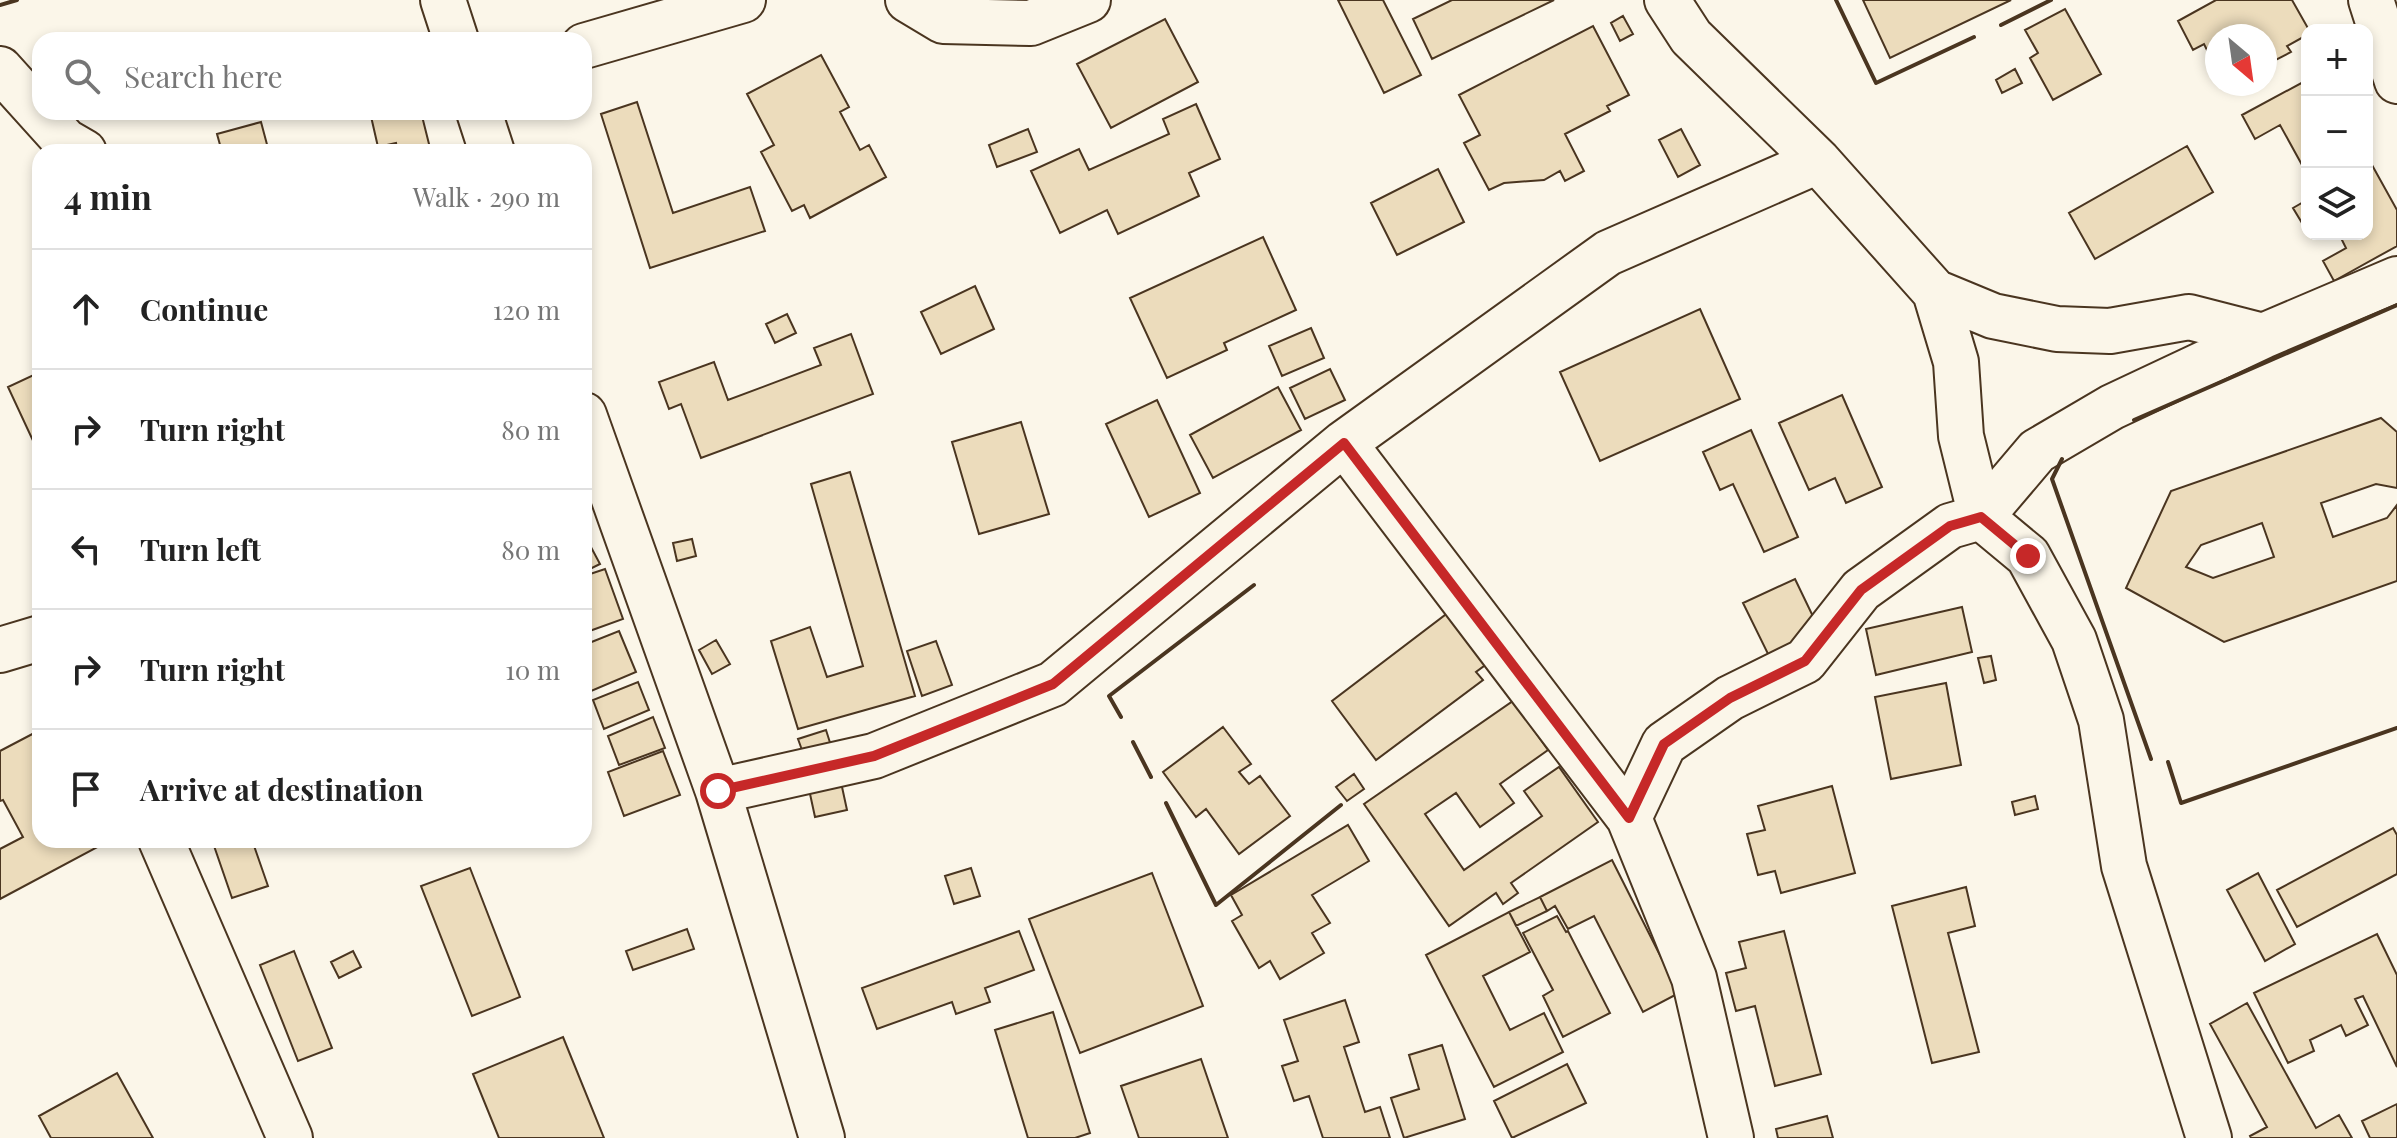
<!DOCTYPE html>
<html lang="en">
<head>
<meta charset="utf-8">
<style>
	:root { --surface:#fff; --page:#f2f2f2; --text:#222; --muted:#767676; --line:#e0e0e0 }
	body { margin:0; font-family:"Playfair Display",serif; background:var(--page); color:var(--text) }
	.controls { position:absolute; right:24px; top:24px; display:grid; overflow:hidden; border-radius:16px; box-shadow:0 4px 12px #0003 }
	.controls button { width:72px; height:72px; display:grid; place-items:center; padding:0; border:0; border-bottom:2px solid var(--line); background:var(--surface); color:var(--text); font:40px sans-serif }
	.compass { position:absolute; left:2205px; top:24px; width:72px; height:72px; border-radius:50%; background:var(--surface); box-shadow:0 4px 12px #0003; rotate:151deg }
	.stop { position:absolute; width:24px; height:24px; margin:-18px; border:6px solid #c62828; border-radius:50%; background:#fff }
	.stop.end { background:#c62828; border-color:#fff; box-shadow:0 2px 8px #0008 }
	.list { margin:0; padding:0; list-style:none }
	h2 { display:flex; justify-content:space-between; align-items:center; height:104px; margin:0; padding:0 32px; font-size:34px }
	h2 small { font-size:26px; font-weight:400; color:var(--muted) }
	.list li { display:grid; grid-template-columns:52px 1fr auto; gap:24px; align-items:center; box-sizing:border-box; height:120px; padding:0 32px; border-top:2px solid var(--line) }
	.list b { display:block; font-size:30px; white-space:nowrap }
	.list em { font-size:26px; font-style:normal; color:var(--muted) }
	.icon { flex:none; width:44px; height:44px; fill:none; stroke:currentColor; stroke-width:2; stroke-linecap:round; stroke-linejoin:round }
	.map { position:relative; flex:none; width:2397px; height:1138px; overflow:hidden }
	.search { position:absolute; background:var(--surface); box-shadow:0 4px 12px #0003; left:32px; top:32px; width:560px; height:88px; display:flex; align-items:center; gap:20px; box-sizing:border-box; padding:0 28px; border-radius:24px; color:var(--muted); font-size:30px }
	.panel { position:absolute; background:var(--surface); box-shadow:0 4px 12px #0003; left:32px; top:144px; width:560px; height:704px; border-radius:24px }
	.map>svg:first-child { display:block }
	.building { fill:#ecdcbc; stroke:#4a3520; stroke-width:2; fill-rule:evenodd }
	.lines { fill:none; stroke-linecap:round; stroke-linejoin:round }
	.minor-casing { stroke:#4a3520; stroke-width:48 }
	.minor { stroke:#fbf6e9; stroke-width:44 }
	.wall { stroke:#4a3520; stroke-width:4 }
	.route { stroke:#c62828; stroke-width:10 }
</style>
</head>
<body>
<div class="map">
<svg width="2397" height="1138" viewBox="0 0 2397 1138">
	<rect width="100%" height="100%" fill="#fbf6e9"/>
	<!-- building -->
	<path class="building" d="M1338,0h45l38,75 -37,18z
		M1452,0h102l-122,59 -19,-40z
		M1863,0h148l-121,58z
		M2216,0h76l17,30 -2,5 -20,11 4,6 -25,13 -1,-29h-48v18l-6,4 -7,-14 -11,6 -15,-29z
		M2065,9l36,65 -48,26 -23,-42 8,-5 -13,-23z
		M1623,16l10,18 -13,7 -9,-18z
		M1165,19l33,63 -87,46 -34,-64z
		M1593,26l36,69 -22,11 3,5 -45,23 19,37 -19,10 -5,-10 -16,9 -40,3 -15,7 -25,-47 16,-8 -21,-40z
		M821,55l28,52 -9,5 20,38 9,-5 17,32 -76,41 -6,-13 -12,6 -31,-59 13,-7 -27,-51z
		M2015,69l7,14 -20,10 -6,-13z
		M2307,80v94l-27,-49 -25,14 -13,-24z
		M637,102l36,111 77,-26 15,44 -115,37 -49,-154z
		M1196,104l24,55 -31,14 10,23 -81,38 -11,-24 -47,23 -29,-62 48,-22 10,21 80,-36 -6,-15z
		M370,112h51l10,40h-33l-2,-9 -18,4z
		M261,122l8,30h-47l-5,-18z
		M1028,129l9,23 -40,15 -8,-22z
		M1681,129l19,36 -22,12 -19,-37z
		M2187,146l26,46 -118,67 -26,-46z
		M2367,156l30,54v36l-63,35 -11,-20 23,-13 -7,-14h28z
		M1438,169l26,53 -67,33 -26,-52z
		M2307,200v27l-2,1 -12,-20z
		M1263,237l33,73 -72,33 3,7 -60,28 -37,-80z
		M975,286l19,43 -53,25 -20,-42z
		M1700,309l40,90 -140,62 -40,-89z
		M787,314l9,19 -21,10 -9,-19z
		M1311,328l13,30 -42,18 -13,-30z
		M851,334l22,60 -172,64 -20,-54 -12,5 -10,-27 55,-20 14,38 93,-35 -7,-17z
		M1330,369l15,31 -40,19 -15,-31z
		M40,372v71l-5,2 -27,-58z
		M1278,387l23,43 -88,48 -23,-43z
		M1842,395l40,92 -36,16 -11,-25 -26,12 -30,-67z
		M1157,400l43,93 -51,24 -43,-93z
		M2381,418l16,14v56l-21,-4 -55,19 12,34 54,-19 10,-13v76l-173,61 -98,-54 45,-97zM2262,523l12,34 -61,21 -27,-11 15,-22z
		M1021,422l28,92 -70,20 -27,-92z
		M1751,430l47,107 -34,15 -31,-68 -13,6 -17,-38z
		M850,472l65,224 -117,33 -27,-88 39,-14 17,50 36,-11 -52,-182z
		M584,534l16,30 -16,8z
		M692,539l4,17 -19,5 -4,-18z
		M605,569l18,50 -39,14v-57z
		M1795,579l26,54 -51,25 -27,-55z
		M1962,607l10,45 -96,23 -10,-46z
		M1449,612l39,51 -12,9 7,8 -107,80 -44,-59z
		M619,631l17,41 -52,22v-49z
		M716,640l14,24 -18,10 -13,-24z
		M936,641l16,44 -30,11 -15,-45z
		M1991,656l5,24 -12,3 -6,-25z
		M638,682l11,28 -45,19 -11,-29z
		M1946,683l15,82 -70,14 -16,-82z
		M1513,701l35,49 -48,34 14,19 -34,24 -24,-34 -31,21 39,56 78,-54 -18,-25 35,-24 39,55 -87,61 7,10 -15,11 -7,-11 -47,33 -85,-122z
		M653,717l12,31 -46,17 -11,-29z
		M1223,727l28,37 -12,8 10,12 11,-8 30,40 -51,38 -33,-45 -10,8 -33,-45z
		M40,730v110l67,2 -107,57v-50l23,-12 -20,-37 -3,1v-50z
		M826,730l7,22 -27,9 -8,-22z
		M663,751l17,44 -56,21 -16,-44z
		M839,773l8,37 -32,7 -8,-37z
		M1354,774l10,15 -17,12 -11,-14z
		M1832,786l23,87 -74,20 -6,-22 -17,4 -11,-41 18,-4 -7,-24z
		M2035,796l3,13 -23,6 -3,-13z
		M1348,825l21,36 -57,34 18,28 -18,10 12,20 -44,26 -10,-18 -11,7 -27,-47 10,-6 -11,-20z
		M2393,828l4,7v39l-100,53 -20,-37z
		M212,840h40l16,46 -36,12z
		M1612,860l67,133 -36,19 -49,-96 -26,13 -13,-23 -8,5 -7,-14z
		M470,868l50,129 -48,19 -51,-130z
		M971,868l9,28 -26,8 -9,-28z
		M1152,873l51,133 -123,47 -51,-134z
		M2258,873l37,71 -30,17 -38,-71z
		M1966,887l9,39 -27,7 31,119 -47,11 -40,-157z
		M1540,897l7,14 -31,15 -7,-14z
		M1509,912l21,40 -47,24 27,54 34,-17 19,39 -69,35 -68,-132z
		M1557,916l9,16 2,-1 42,82 -47,24 -20,-41 10,-6 -30,-57z
		M687,929l7,20 -61,21 -7,-19z
		M1019,931l15,39 -49,18 5,14 -34,12 -4,-12 -75,27 -15,-41z
		M1784,931l37,143 -46,12 -20,-80 -19,5 -10,-38 20,-5 -7,-26z
		M2377,934l20,41v92l-34,-71 -8,3 13,26 -22,11 -5,-11 -31,15 4,11 -26,12 -34,-70z
		M294,951l38,97 -34,13 -38,-96z
		M353,951l8,16 -22,11 -8,-16z
		M1345,1000l14,42 -15,5 21,65 15,-5 10,31h-67l-14,-42 -15,5 -12,-35 16,-5 -14,-41z
		M2247,1003l69,125 23,-13 13,23h-101l-1,-2 17,-9 -57,-103z
		M1053,1012l37,121 -15,5h-47l-33,-108z
		M563,1037l41,101h-105l-26,-64z
		M1442,1045l23,74 -61,19 -13,-40 28,-9 -10,-34z
		M1201,1059l27,79h-89l-18,-52z
		M1567,1064l19,39 -74,35 -18,-37z
		M117,1073l36,65h-102l-12,-22z
		M2397,1104v34h-27l-8,-17z
		M1827,1116l6,22h-55l-2,-9z"/>
	<g class="lines">
		<defs>
			<path id="minor" d="M443,0l13,40
				M908,0l35,21 88,2 57,-23
				M1667,0l24,37 127,124 117,131 21,70 5,74 20,81 47,39 46,84 27,80 23,146 85,272
				M2371,0l26,81
				M584,46l159,-46
				M0,69l65,72 19,11
				M479,112l13,40
				M1935,292l58,24 64,13 53,2 79,-14 74,19
				M584,415l134,376 104,347
				M1344,443l285,375 65,160 37,160
				M0,650l40,-12
				M718,791l156,-35 179,-72 291,-241 264,-190 210,-92
				M1629,818l35,-74 66,-46 75,-37 56,-71 89,-64 31,-9 56,-66 75,-44 151,-71 134,-57
				M161,840l129,298"/>
		</defs>
		<!-- minor casing -->
		<use href="#minor" class="minor-casing"/>
		<!-- minor -->
		<use href="#minor" class="minor"/>
		<!-- wall -->
		<path class="wall" d="M1836,0l40,83 98,-46
			M0,5l17,-5
			M2001,25l50,-25
			M2134,420l263,-115
			M2062,459l-10,20 99,280
			M1121,717l-12,-21 145,-111
			M1133,742l18,35
			M2168,762l13,41 216,-75
			M1166,803l50,102 125,-100"/>
	</g>
	<g class="lines">
		<!-- route -->
		<path class="route" d="M718,791l156,-35 179,-72 291,-241 285,375 35,-74 66,-46 75,-37 56,-71 89,-64 31,-9 47,39"/>
	</g>
</svg>
<div class="controls">
<button>+</button>
<button>−</button>
<button><svg class="icon" aria-label="layers" viewBox="0 0 24 24"><path d="M12 4l9 5-9 5-9-5zM3 14l9 5 9-5"/></svg></button>
</div>
<svg class="compass" viewBox="-18 -18 36 36"><path d="M0-13l5 13h-10z" fill="#e53935"/><path d="M0 13l5-13h-10z" fill="#767676"/></svg>
<div class="stop" style="left:718px;top:791px"></div>
<div class="stop end" style="left:2028px;top:556px"></div>
<div class="search"><svg class="icon" aria-label="search" viewBox="0 0 24 24"><circle cx="10" cy="10" r="6"/><path d="M15 15l6 6"/></svg>Search here</div>
<section class="panel">
<h2>4 min<small>Walk · 290 m</small></h2>
<ul class="list">
<li><svg class="icon" aria-label="ahead" viewBox="0 0 24 24"><path d="M12 20V5M6 11l6-6 6 6"/></svg><div><b>Continue</b></div><em>120 m</em></li>
<li><svg class="icon" aria-label="right" viewBox="0 0 24 24"><path d="M7 20v-9h11M14 6l5 5-5 5"/></svg><div><b>Turn right</b></div><em>80 m</em></li>
<li><svg class="icon" aria-label="left" viewBox="0 0 24 24"><path d="M17 20v-9H6M10 6l-5 5 5 5"/></svg><div><b>Turn left</b></div><em>80 m</em></li>
<li><svg class="icon" aria-label="right" viewBox="0 0 24 24"><path d="M7 20v-9h11M14 6l5 5-5 5"/></svg><div><b>Turn right</b></div><em>10 m</em></li>
<li><svg class="icon" aria-label="arrive" viewBox="0 0 24 24"><path d="M6 21V4h12l-3 4 3 4H6"/></svg><div><b>Arrive at destination</b></div></li>
</ul>
</section>
</div>
</body>
</html>
